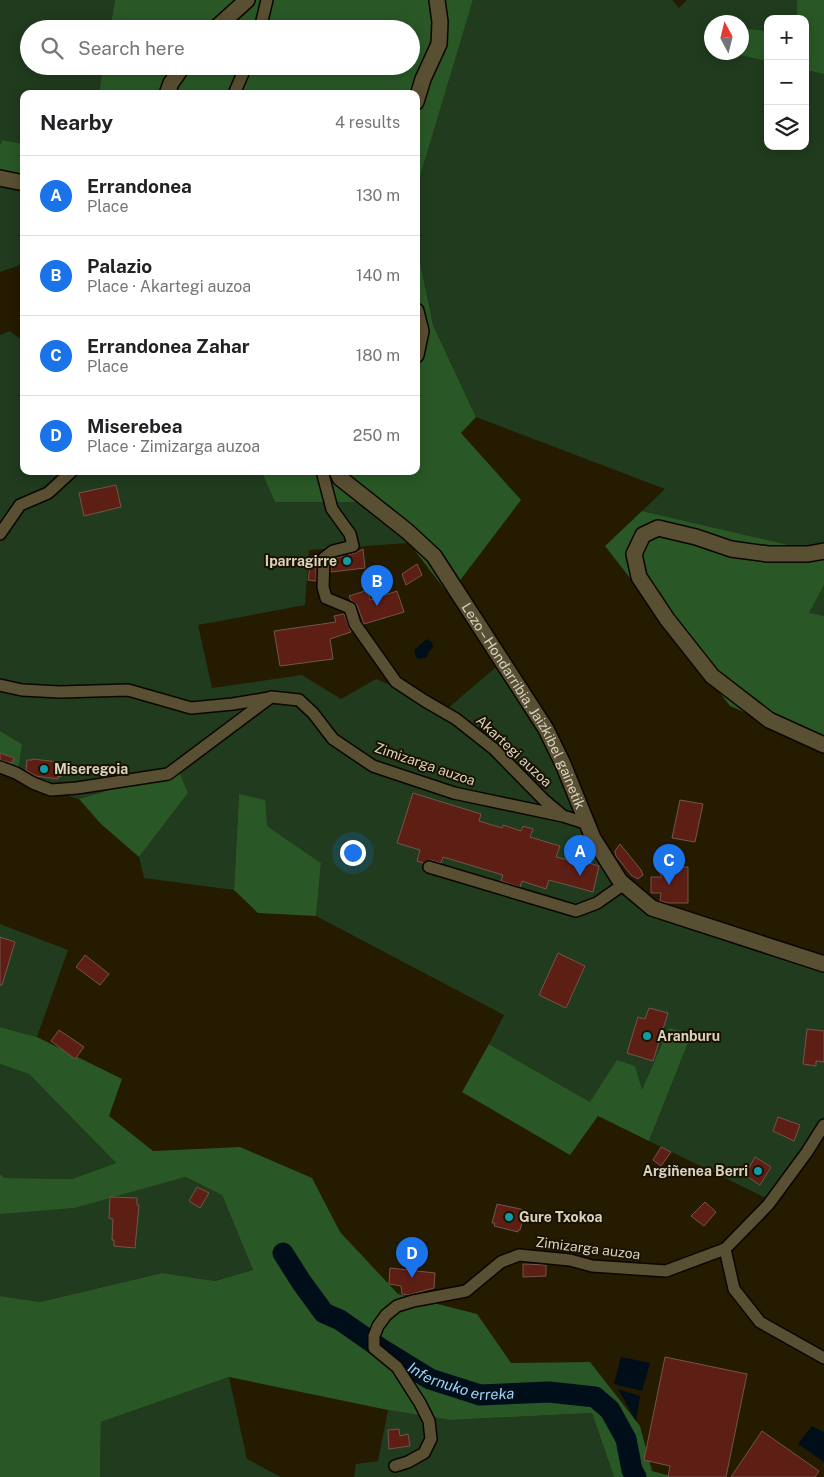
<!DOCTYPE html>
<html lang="en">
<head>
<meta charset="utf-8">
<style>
	:root { --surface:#fff; --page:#f6f6f6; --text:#202124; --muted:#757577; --line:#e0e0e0; --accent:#1a73e8 }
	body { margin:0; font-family:"Public Sans",sans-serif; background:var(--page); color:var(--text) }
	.controls { position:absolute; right:15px; top:15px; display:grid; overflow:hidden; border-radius:10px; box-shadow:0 2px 12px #0003 }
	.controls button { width:45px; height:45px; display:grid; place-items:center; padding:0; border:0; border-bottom:1px solid var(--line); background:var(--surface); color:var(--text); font:25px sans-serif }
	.compass { position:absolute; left:704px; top:15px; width:45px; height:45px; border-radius:50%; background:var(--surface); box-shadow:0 2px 12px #0003; rotate:353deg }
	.you { position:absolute; left:352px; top:852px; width:18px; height:18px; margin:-12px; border:4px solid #fff; border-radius:50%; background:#1a73e8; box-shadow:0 0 0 8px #1a73e833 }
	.badge { display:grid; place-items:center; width:32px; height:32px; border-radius:50%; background:var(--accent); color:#fff; font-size:16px; font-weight:700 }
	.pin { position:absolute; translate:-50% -41px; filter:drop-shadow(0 1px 2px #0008) }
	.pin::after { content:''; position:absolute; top:26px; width:18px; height:15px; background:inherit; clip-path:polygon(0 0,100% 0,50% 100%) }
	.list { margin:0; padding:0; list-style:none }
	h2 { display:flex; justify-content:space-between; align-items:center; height:65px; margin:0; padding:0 20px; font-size:21px }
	h2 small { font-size:16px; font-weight:400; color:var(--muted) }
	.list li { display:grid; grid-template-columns:32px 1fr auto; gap:15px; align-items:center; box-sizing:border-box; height:80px; padding:0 20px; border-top:1px solid var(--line) }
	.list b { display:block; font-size:19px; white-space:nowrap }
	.list p { margin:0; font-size:16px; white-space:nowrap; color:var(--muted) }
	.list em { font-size:16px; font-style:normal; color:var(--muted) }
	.icon { flex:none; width:28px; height:28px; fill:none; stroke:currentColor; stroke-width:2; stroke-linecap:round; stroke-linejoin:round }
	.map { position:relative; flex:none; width:824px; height:1477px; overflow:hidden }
	.search { position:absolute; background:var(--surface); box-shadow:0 2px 12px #0003; left:20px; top:20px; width:400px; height:55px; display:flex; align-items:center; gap:12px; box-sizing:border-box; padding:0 18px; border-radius:28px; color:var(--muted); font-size:19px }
	.panel { position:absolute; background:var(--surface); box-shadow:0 2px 12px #0003; left:20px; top:90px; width:400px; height:385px; border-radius:10px }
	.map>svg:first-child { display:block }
	.green { fill:#203b1e }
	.forest { fill:#295826 }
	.water { fill:#000e1a }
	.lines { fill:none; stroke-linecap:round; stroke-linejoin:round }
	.river { stroke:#000e1a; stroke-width:21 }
	.building { fill:#5d1e14; stroke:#75544d }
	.street-casing { stroke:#0d0500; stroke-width:14 }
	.secondary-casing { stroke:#0d0500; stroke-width:18 }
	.street { stroke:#594f32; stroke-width:11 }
	.secondary { stroke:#594f32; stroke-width:15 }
	.culture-dot { fill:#0f9aa8; stroke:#1b1200; stroke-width:2 }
	.labels { text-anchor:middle; stroke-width:4; stroke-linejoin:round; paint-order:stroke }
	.poi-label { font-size:14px; font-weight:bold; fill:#d8d2c2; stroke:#1b1200; text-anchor:start }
	.street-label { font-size:14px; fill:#d8d2c2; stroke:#1b1200 }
	.water-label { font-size:15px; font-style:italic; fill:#9fd5f8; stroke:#1b1200 }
</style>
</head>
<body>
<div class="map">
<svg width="824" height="1477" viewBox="0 0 824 1477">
	<rect width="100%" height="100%" fill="#241b00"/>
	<!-- green -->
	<path class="green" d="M0,0h115l-5,29h-81v37h74l-4,28h-75v50l-22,-4 -2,5z
		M473,0h199l7,8 8,-8h110v19h-29v12l-26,-3v-6h-30v30l24,1 32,8v85h37v-76l19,4v479l-182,-42 23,-22 -189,-72 -43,-92 -17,-82v-53z
		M0,174l24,5v86h-4l-20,7z
		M10,331l14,11v129h237l14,31h92l42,41 -100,7 -4,55 -107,20 14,63 90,-13 39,24 35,-20 71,30 55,-47 129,235 193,63v168l-52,73 -123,-60 43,-108 -23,-4 -27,62 -52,11 -101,-58 15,-29 -188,-99 5,-53 -54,-37 -28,-32 -5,96 -90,-12 -5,-21 49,-64 -10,-24 -99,30 -62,-18 5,-37 -22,-13v-396z
		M824,585v31l-16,-2z
		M0,924l68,26 -31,87 -37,-10z
		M0,1064l29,10 87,89 -44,16 -67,-1 -5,-4z
		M184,1177l38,18 31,75 -38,11 -53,-8 -122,29 -40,-6v-83l75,-5z
		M229,1377l18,82 34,18h-181l1,-55z
		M388,1410l62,10 142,-7 22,64h-260l2,-13 22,-3z"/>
	<!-- forest -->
	<path class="forest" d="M115,0h358l-57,190v-96h-317l4,-28h308v-37h-301z
		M797,0h27v74l-19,-4v-51h-8z
		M742,28l26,3v30l-33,-7 7,-2z
		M2,140l22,4v35l-24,-5v-29z
		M416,243l17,82 43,92 -15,16 60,67 -72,95 -40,-52 -42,-41h-92l-14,-31h155z
		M642,511l182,42v32l-15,28 15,3v130l-94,-40 -125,-160z
		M0,731l22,13 -5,37 -17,-10z
		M178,769l10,24 -49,64 -38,-33 -22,-25z
		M239,794l26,6 2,26 54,37 -5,53 -58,-3 -24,-23z
		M0,1027l37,10 85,42 -13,37 44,35 87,-4 72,31 28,54 58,62 79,20 34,49 79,-1 50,64 12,45 22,6h-60l-22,-64 -142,7 -62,-10 -159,-33 -128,45 -1,55h-100v-181l40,6 122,-29 53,8 38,-11 -31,-75 -37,-18 -110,31 -75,6v-40l5,4 67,1 44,-16 -87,-89 -29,-10z
		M669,1028l23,5 -43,108 -51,-25 -28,39 -108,-63 27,-48 101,58 27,-42 18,6 7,24z"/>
	<!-- water -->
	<path class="water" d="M427,639l5,3 1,5 -5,6 -1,4 -9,2 -2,-2 -2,-7z
		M621,1357l29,6 -8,28 -28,-7z
		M618,1389l22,7 -4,25z
		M812,1426l12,6v30l-26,-18z"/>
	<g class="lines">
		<!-- river -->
		<path class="river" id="s1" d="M283,1253l19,30 22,30 16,7 43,30 47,29 50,16 69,-3 46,5 15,13 16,29 6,31 4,7"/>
	</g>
	<!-- building -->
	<path class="building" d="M116,485l5,22 -37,9 -5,-23z
		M363,549l2,19 -34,4v-10l5,-4 19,-5z
		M311,559h5v22l-8,-1z
		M417,564l5,11 -16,10 -4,-11z
		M368,590l2,10 27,-9 7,21 -40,12 -7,-19 -6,-5 -2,-4z
		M344,614l7,18 -21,7 3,20 -53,7 -6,-35 62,-9 -2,-6z
		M0,753l14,5 -2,5 -12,-3z
		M32,759l27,3v2h4l-2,13 -3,-1v3l-22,-3 -10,-6 1,-10h5z
		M413,793l68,21 -2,7 23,7 1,-3 18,6 2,-5 10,3 -3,8 30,9 -4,11 25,6 1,-2 17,5 -6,26 -44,-12 -3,9 -24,-8 -2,6 -19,-6 2,-6 -60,-18 -2,6 -10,-3 -8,3 -6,-2 3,-11 -23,-7z
		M680,800l23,4 -8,38 -23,-4z
		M620,844l21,26 2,5 -5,4 -7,-4 -15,-19 -1,-5z
		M661,867h27v36h-20l-8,-2 1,-8h-10v-16h10z
		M0,937l15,5 -13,43h-2z
		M558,953l27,13 -19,42 -27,-13z
		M85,955l24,19 -9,11 -24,-18z
		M649,1008l19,5 -15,48 -26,-8 11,-36 7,2z
		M807,1029l17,2v31l-8,-1v5l-13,-2z
		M59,1030l25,17 -9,12 -24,-18z
		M778,1117l22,8 -6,16 -21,-10z
		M661,1147l10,5 -10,14 -8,-6z
		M755,1157l16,10 -11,18 -15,-10z
		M197,1187l12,6 -9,15 -11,-7z
		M110,1197l27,1v7h2l-4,43 -21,-2v-6h-2l1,-21 -4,-1z
		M705,1202l11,10 -12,14 -13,-10z
		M497,1204l28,6 -5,20h-2v2l-24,-6 1,-3h-3z
		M523,1264l23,1v11l-23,1z
		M390,1268l45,5 -1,15 -26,7 -6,-1 -1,-8 -12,-2z
		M665,1357l82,17 -21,103h-58l2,-11 -26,-6z
		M399,1429l1,7 8,-2 2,12 -21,3 -1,-19z
		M762,1431l57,40 -4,6h-84z"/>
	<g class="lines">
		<defs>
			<path id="street" d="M260,29l7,-29
				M234,94l12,-28
				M322,471l10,38 18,25 3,12 -20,5 -9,7 -1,29 3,11 24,10 5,16 41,58 29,19 31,18 38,30 51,52 18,15 22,7
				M0,534l20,-29 28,-12 24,-22
				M0,685l22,5 38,2 68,-2 63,18 42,-4 36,-6
				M0,767l16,6 17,10 18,7 26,-2 91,-14 103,-77 28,3 14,13 20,26 40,27 81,27 109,23
				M429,867l147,44 21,-8 27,-19
				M824,1125l-17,27 -39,53 -43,44 9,40 26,33 64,36
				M395,1466l13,-4 16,-9 7,-14 -2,-18 -9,-18 -23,-36 -23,-19v-12l4,-10 8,-11 11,-9 16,-5 53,-10 35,-29 18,-7 51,5 22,6 74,5 59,-22"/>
			<g id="secondary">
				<path d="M215,29l32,-29"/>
				<path d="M167,94l4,-11 12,-17"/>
				<path d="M416,102l7,-23 16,-35 1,-22 -3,-22"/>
				<path d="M0,178l24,5"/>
				<path d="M416,311l5,20 -5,24"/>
				<path id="s2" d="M337,471l3,7 67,53 27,25 112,173 17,35 30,74 27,43 32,27 172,56"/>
				<path d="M824,551l-16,3h-40l-37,-5 -35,-12 -38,-9 -15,7 -9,19 5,23 28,42 45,57 57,44 55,25"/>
			</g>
		</defs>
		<!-- street casing -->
		<use href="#street" class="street-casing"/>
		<!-- secondary casing -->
		<use href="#secondary" class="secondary-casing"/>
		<!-- street -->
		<use href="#street" class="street"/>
		<!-- secondary -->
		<use href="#secondary" class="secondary"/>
	</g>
	<!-- markers -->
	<g class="culture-dot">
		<circle cx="347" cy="561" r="5"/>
		<circle cx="44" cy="769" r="5"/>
		<circle cx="647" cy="1036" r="5"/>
		<circle cx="758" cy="1171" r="5"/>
		<circle cx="509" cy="1217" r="5"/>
	</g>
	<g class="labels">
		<!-- poi labels -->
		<g class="poi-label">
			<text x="337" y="566" text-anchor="end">Iparragirre</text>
			<text x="54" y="774">Miseregoia</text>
			<text x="657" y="1041">Aranburu</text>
			<text x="748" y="1176" text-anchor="end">Argiñenea Berri</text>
			<text x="519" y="1222">Gure Txokoa</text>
		</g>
		<!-- street labels -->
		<g class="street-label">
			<text dy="5" stroke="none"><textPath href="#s2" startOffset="305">Lezo – Hondarribia, Jaizkibel gainetik</textPath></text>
			<text transform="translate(514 751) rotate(43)" y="5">Akartegi auzoa</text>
			<text transform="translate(425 764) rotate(19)" y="5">Zimizarga auzoa</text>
			<text transform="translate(588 1248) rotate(7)" y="5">Zimizarga auzoa</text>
		</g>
		<!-- water labels -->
		<g class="water-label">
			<text dy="5" stroke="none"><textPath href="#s1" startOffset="229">Infernuko erreka</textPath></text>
		</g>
	</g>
</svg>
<div class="controls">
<button>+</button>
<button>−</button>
<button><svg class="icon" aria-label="layers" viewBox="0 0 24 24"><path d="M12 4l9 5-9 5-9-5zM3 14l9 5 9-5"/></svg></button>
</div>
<svg class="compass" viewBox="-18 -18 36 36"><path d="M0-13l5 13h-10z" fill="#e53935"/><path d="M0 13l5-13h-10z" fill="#757577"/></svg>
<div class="you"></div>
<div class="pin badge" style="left:580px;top:876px">A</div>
<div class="pin badge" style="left:377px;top:606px">B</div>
<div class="pin badge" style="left:669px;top:885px">C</div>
<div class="pin badge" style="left:412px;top:1278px">D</div>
<div class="search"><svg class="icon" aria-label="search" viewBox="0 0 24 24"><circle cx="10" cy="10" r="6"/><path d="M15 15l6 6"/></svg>Search here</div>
<section class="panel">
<h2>Nearby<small>4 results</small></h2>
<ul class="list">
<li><span class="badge">A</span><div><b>Errandonea</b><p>Place</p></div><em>130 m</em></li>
<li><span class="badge">B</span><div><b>Palazio</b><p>Place · Akartegi auzoa</p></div><em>140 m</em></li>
<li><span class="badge">C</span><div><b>Errandonea Zahar</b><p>Place</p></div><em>180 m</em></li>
<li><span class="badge">D</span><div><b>Miserebea</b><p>Place · Zimizarga auzoa</p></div><em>250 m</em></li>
</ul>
</section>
</div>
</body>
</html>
